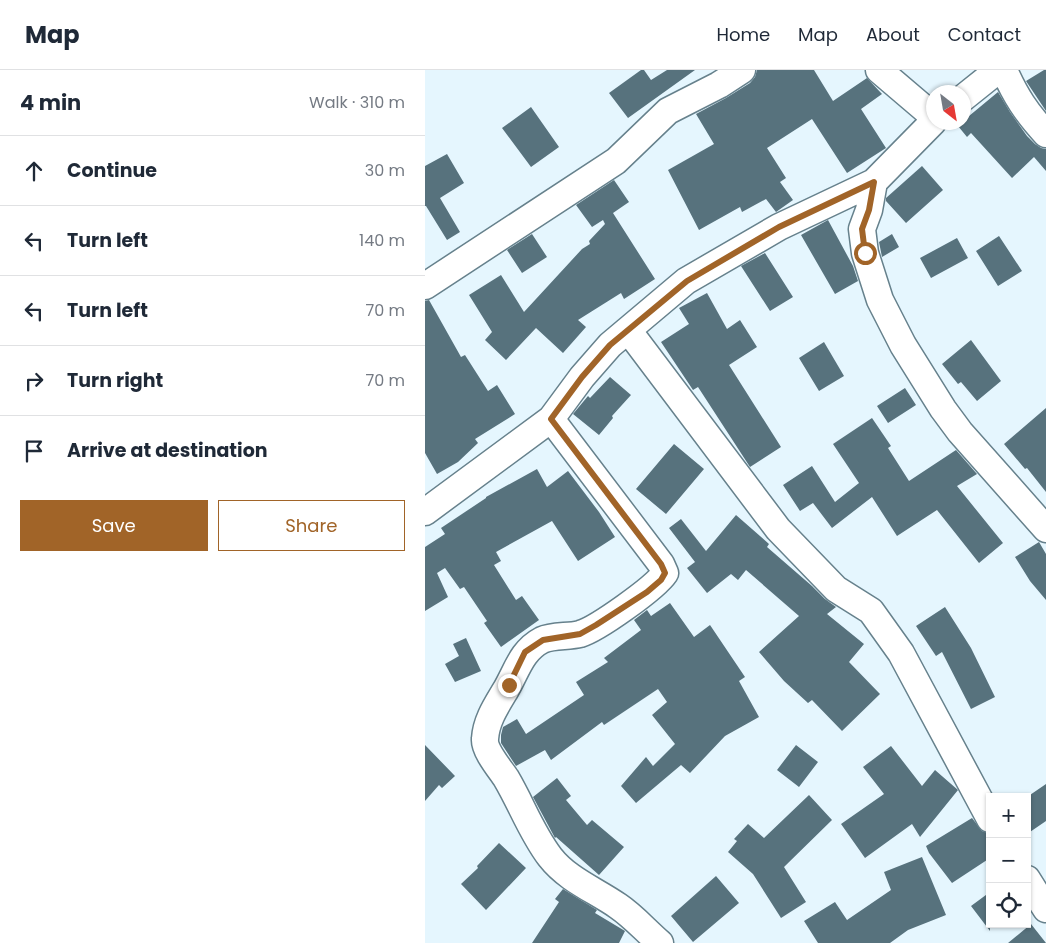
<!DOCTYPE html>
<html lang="en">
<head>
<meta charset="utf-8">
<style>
	:root { --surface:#fff; --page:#f6f6f7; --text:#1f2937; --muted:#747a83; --line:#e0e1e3; --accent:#a16428 }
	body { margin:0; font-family:Poppins,sans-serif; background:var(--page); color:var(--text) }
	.controls { position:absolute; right:15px; bottom:15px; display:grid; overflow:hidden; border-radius:0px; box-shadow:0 1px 4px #0004 }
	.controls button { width:45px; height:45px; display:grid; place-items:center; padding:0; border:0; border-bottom:1px solid var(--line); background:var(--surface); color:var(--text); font:25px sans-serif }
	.compass { position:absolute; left:501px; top:15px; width:45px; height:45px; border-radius:50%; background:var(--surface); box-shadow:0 1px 4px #0004; rotate:149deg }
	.stop { position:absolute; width:15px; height:15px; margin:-11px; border:4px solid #a16428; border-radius:50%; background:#fff }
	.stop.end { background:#a16428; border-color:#fff; box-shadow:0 1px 5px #0008 }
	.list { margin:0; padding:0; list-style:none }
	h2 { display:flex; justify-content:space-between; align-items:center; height:65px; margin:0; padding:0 20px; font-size:21px }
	h2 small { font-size:16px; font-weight:400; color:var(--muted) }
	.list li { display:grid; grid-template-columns:32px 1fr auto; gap:15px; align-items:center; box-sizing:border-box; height:70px; padding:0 20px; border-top:1px solid var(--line) }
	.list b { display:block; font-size:19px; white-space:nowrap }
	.list em { font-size:16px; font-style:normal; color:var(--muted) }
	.actions { display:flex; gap:10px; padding:15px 20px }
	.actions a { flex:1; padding:11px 0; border:1px solid var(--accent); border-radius:0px; text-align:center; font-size:18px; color:var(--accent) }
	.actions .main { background:var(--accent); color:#fff }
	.icon { flex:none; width:28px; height:28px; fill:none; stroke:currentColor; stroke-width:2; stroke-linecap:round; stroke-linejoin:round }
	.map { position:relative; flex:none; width:621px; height:873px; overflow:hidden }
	header { display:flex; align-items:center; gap:30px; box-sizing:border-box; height:70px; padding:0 25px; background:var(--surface); border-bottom:1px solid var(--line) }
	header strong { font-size:24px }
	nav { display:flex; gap:28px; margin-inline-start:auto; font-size:18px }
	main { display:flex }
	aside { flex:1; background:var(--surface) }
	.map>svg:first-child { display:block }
	.building { fill:#57727d }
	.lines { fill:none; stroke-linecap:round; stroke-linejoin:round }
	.minor-casing { stroke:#66818c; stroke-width:29 }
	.minor { stroke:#fff; stroke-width:26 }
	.route { stroke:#a16428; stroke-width:6 }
</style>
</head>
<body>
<header>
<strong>Map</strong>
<nav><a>Home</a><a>Map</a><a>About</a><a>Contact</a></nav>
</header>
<main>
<aside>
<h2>4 min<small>Walk · 310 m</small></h2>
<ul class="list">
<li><svg class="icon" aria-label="ahead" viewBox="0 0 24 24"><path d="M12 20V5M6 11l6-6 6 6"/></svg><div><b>Continue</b></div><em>30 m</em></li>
<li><svg class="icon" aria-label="left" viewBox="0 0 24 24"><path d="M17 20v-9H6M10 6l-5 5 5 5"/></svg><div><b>Turn left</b></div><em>140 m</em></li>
<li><svg class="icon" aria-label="left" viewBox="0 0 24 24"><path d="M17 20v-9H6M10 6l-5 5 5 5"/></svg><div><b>Turn left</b></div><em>70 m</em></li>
<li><svg class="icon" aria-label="right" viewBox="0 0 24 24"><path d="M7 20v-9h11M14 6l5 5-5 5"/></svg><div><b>Turn right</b></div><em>70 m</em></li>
<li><svg class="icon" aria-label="arrive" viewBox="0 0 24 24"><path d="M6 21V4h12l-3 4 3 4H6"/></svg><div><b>Arrive at destination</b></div></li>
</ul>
<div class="actions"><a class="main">Save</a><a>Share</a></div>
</aside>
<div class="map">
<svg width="621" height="873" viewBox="0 0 621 873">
	<rect width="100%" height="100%" fill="#e5f6fe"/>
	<!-- building -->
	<path class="building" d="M216,0h3l7,10 16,-10h28l-67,48 -19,-25z
		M332,0h57l19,31 34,-23 15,16 -21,15 25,39 -39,25 -35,-54 -45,29 19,30 -6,4 13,18 -17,12 -10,-13 -24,13 -2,-5 -41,23 -31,-60 46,-26 -18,-30 30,-16 24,-15 5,-6z
		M619,0h2v41l-20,-30z
		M573,22l12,20 17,24 8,8 6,4 5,1v22l-12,-14 -22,21 -41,-45 -4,4 -9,-11 5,-4v-1z
		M106,37l28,40 -28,20 -29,-39z
		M22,84l17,29 -24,15 20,34 -13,8 -21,-34h-1v-40z
		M497,96l21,24 -37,33 -20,-22v-3z
		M189,110l15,22 -16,11 42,66 -31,20 -3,-6 -43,27 8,7 -23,26 -27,-25 -30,32 -21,-20 7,-8 -23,-37 32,-20 23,37 58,-63 8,-5 -1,-3 16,-17 -2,-4 -11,7 -16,-22z
		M403,150l25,46 5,15 -23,13 -34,-59z
		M107,164l15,23 -25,16 -15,-23z
		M467,164l7,13 -17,10 -3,-15z
		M574,166l23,35 -24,15 -22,-35z
		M532,168l11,20 -37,20 -11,-20z
		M340,183l28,44 -23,14 -29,-45z
		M282,223l20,36 13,-9 17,27 -28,18 52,82 -31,20 -52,-80 -5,3 -32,-48 28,-18 -10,-16z
		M4,230l32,57 4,-2 23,36 9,-6 18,29 -40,25 3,4 -20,19 -21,12 -12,-21v-152z
		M546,270l30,41 -24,20 -16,-19 -3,2 -16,-20z
		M399,272l20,34 -25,15 -20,-33z
		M185,307l21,18 -19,21 1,2 -14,17 -26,-21 15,-18 2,2z
		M480,318l11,17 -28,18 -11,-17z
		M621,338v84l-19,-24 -2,1 -21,-25z
		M447,348l19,28 -3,2 21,33 47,-31 21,24 -20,12 46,57 -24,20 -42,-53 -40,26 -25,-39 -40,31 -19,-25 -13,8 -17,-26 29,-19 23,36 24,-19 -26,-39z
		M249,374l30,25 -38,45 -30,-25z
		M112,399l10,18 21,-16 31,41 16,25 -37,24 -26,-40 -56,31 5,9 -7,4 22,35 6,-4 17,24 -38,27 -17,-24 3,-2 -23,-34 -4,2 -15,-21 -8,5 11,24 -23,14v-64l20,-13 -4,-6 45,-30v-1z
		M311,445l33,29 -2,3 45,39 13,13 11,8 -9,7 37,30 -15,18 31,32 -38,37 -30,-31 -4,3 -24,-22 -25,-29 40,-36 -53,-46 -8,10 -7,-6 -24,19 -20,-25 8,-6 -26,-34 12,-9 25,32z
		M614,472l7,12v46l-16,-19 -15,-24z
		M245,533l24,34 16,-12 35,52 -6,4 20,36 -34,19 -35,37 -9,-8 -45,38 -15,-17 25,-29 7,9 22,-22 -23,-29 15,-13 -9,-13 -54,36 -2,-3 -51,38 -6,-10 -29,16 -15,-23v-8l2,-8 14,-8 9,15 58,-39 -8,-13 32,-20 -4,-4 37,-28 -7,-10 13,-10 4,6z
		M520,537l26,41 24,49 -24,12 -29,-57 -6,4 -20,-30z
		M41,568l15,33 -26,11 -10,-18 14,-8 -6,-12z
		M0,675l30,31 -13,12 -3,-3 -14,16z
		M371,675l22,17 -19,25 -22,-17z
		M466,676l31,40 13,-16 23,20 -38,47 -8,-13 -47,34 -24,-34 43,-30 -21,-27z
		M132,708l14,18 -5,4 21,25 5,-5 32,27 -25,28 -43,-38 -1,1 -22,-41z
		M621,714v37l-19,13v-37z
		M384,725l23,25 -48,47 22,35 -25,16 -28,-44 -25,-22 9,-11 -3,-2 14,-15 16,14z
		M547,748l10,13 8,3v24l-38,25 -23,-30 -3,-7z
		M74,773l27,25 -40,42 -25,-26 17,-16 -1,-2z
		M497,787l24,58 -38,15 -18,13h-72l-14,-22 31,-19 12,18 44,-30 -7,-18z
		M291,806l23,27 -46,39 -22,-26z
		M138,819l34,21 -2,3 30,18 -6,12h-87l27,-41 -4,-3z
		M565,822v39l-19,-25z
		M606,854l15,19h-38z"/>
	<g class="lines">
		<defs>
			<path id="minor" d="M454,0l54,46
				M579,0c12,27 22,42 42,64
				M538,28l35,-28
				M449,112l-5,28 -7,19 3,24 15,47 23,45 40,64 17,23 86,97
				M0,216l191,-125 52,-50 51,-26 23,-15
				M203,260l150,199 58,60 35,22 30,42 89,166
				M126,349l110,145 4,9c-10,15 -68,56 -85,61 -12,3 -27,1 -38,6 -21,11 -25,31 -37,51 -9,15 -19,30 -20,48 -1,11 15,30 21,39 16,27 25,54 44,79 18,23 45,33 68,49 15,10 28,25 42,37
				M0,442l126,-93 31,-42 28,-32 76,-64 93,-54 95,-45 59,-60
				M602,809l19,30"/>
		</defs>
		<!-- minor casing -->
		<use href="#minor" class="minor-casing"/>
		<!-- minor -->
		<use href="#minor" class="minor"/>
	</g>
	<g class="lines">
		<!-- route -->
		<path class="route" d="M84,615l16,-33 18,-12 37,-6 16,-9 51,-33 14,-12 4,-7 -4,-9 -110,-145 31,-42 28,-32 77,-64 92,-54 95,-45 -5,28 -7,19 3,24"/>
	</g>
</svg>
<div class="controls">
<button>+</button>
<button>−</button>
<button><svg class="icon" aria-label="locate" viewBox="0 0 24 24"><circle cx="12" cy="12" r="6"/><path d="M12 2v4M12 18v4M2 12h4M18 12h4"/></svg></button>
</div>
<svg class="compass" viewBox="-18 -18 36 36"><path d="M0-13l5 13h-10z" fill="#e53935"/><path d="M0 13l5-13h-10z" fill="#747a83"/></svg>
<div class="stop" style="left:440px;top:183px"></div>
<div class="stop end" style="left:84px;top:615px"></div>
</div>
</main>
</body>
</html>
